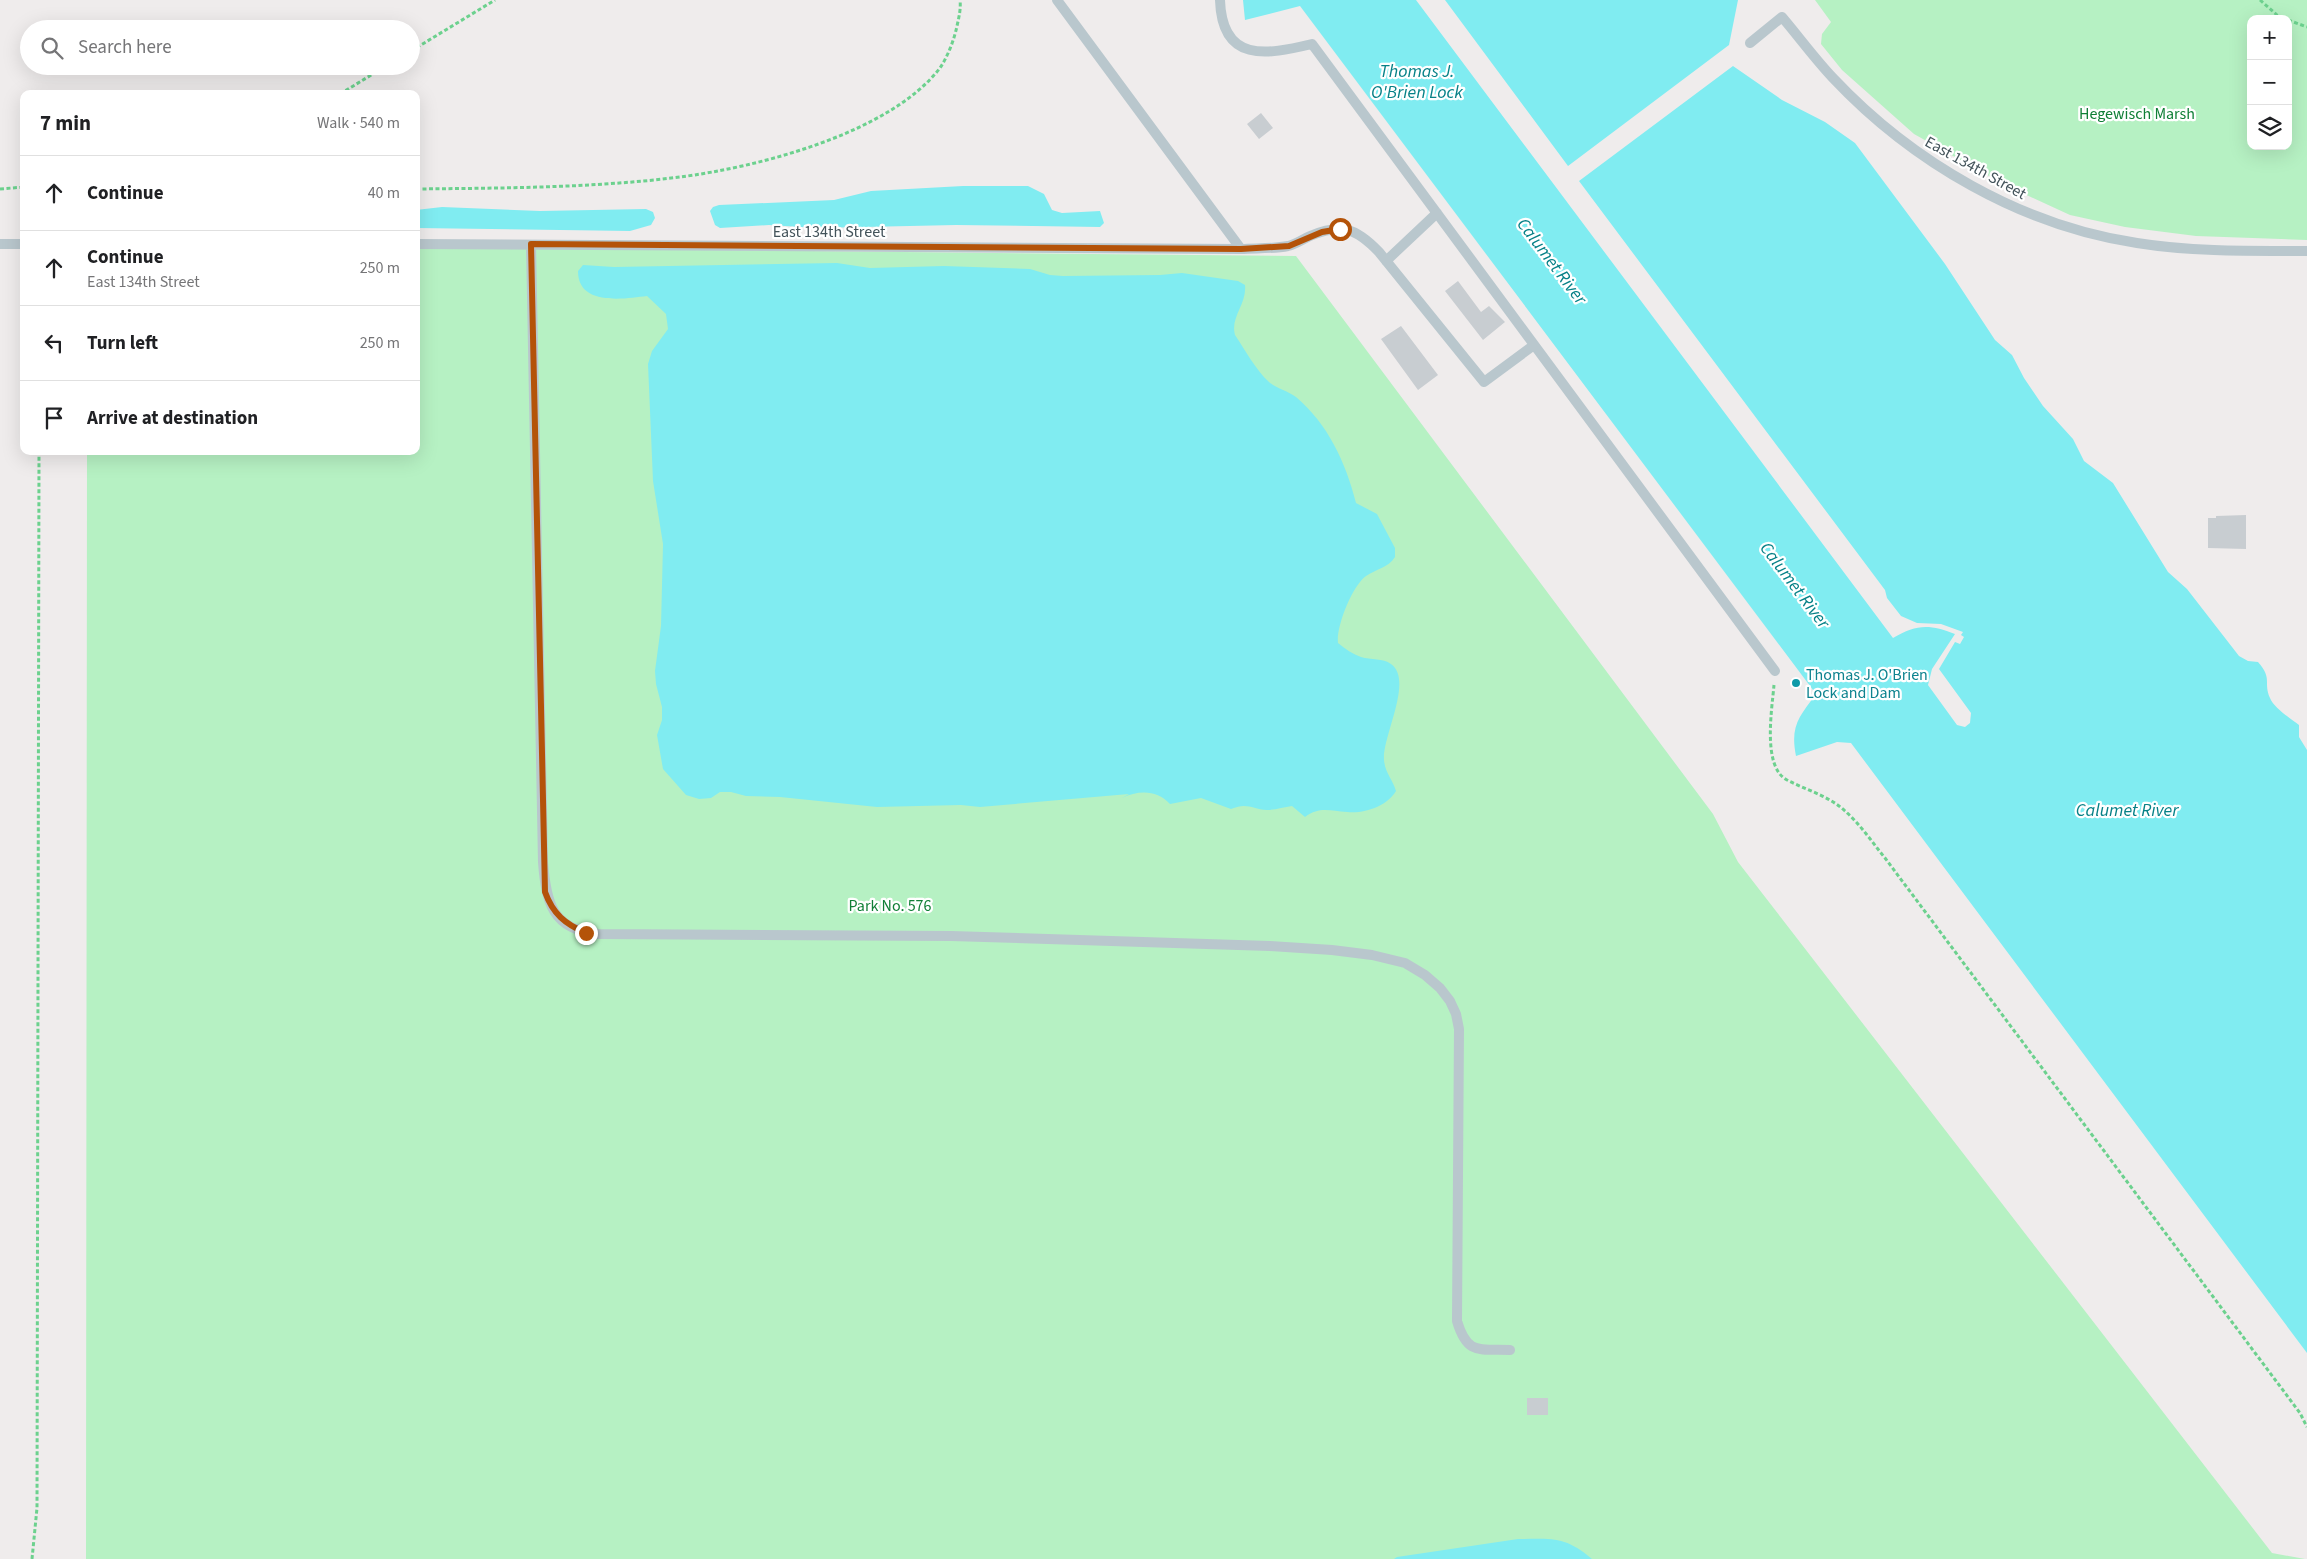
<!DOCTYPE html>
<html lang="en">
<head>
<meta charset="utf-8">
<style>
	:root { --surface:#fff; --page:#f2f2f2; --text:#202124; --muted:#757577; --line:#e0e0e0 }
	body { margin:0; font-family:"Source Sans 3",sans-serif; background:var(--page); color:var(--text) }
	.controls { position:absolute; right:15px; top:15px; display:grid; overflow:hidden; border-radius:10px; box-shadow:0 5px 20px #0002 }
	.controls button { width:45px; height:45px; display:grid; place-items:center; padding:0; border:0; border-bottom:1px solid var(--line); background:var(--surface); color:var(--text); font:25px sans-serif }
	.stop { position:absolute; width:15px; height:15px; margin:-11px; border:4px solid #b45309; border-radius:50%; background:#fff }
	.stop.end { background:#b45309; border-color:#fff; box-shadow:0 1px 5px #0008 }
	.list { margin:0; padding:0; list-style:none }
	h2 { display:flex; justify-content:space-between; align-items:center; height:65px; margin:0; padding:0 20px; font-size:21px }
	h2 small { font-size:16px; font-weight:400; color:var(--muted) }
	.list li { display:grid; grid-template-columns:32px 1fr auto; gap:15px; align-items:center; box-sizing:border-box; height:75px; padding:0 20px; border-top:1px solid var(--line) }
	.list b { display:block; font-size:19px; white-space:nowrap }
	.list p { margin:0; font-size:16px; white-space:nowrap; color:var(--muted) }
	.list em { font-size:16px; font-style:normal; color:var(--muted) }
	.icon { flex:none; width:28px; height:28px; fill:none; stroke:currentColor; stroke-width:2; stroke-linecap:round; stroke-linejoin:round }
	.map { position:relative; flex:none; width:2307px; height:1559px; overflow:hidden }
	.search { position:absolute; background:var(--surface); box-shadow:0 5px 20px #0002; left:20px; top:20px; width:400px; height:55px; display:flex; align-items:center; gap:12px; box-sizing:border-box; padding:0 18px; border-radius:28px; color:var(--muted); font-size:19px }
	.panel { position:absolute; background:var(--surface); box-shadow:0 5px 20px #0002; left:20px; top:90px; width:400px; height:365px; border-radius:10px }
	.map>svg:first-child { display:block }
	.green { fill:#b6f1c3; fill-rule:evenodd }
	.water { fill:#80ecf1 }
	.building { fill:#c8cdd1 }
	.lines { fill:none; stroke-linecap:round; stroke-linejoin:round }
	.path { stroke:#6cd18e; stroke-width:3; stroke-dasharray:4 2.5; stroke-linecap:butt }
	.lane { stroke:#b9c7cd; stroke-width:10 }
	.route { stroke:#b45309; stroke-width:6 }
	.culture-dot { fill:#0f9aa8; stroke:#fff; stroke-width:2 }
	.labels { text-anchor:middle; stroke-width:4.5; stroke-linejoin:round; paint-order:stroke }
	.park-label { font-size:16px; fill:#107f36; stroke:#fff }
	.street-label { font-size:16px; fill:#43535a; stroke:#fff }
	.culture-label { font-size:16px; fill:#0d838f; stroke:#fff; text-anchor:start }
	.water-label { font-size:18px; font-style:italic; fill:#068187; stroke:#fff }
</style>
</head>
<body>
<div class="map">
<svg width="2307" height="1559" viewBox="0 0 2307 1559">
	<rect width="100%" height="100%" fill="#efecec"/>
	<!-- green -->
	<path class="green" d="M1815,0h492v240l-111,-4 -71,-9 -55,-12 -65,-30 -91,-51 -72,-64 -21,-26 1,-10 9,-12zM2251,19h37v127h-37z
		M416,247l880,9 417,558 25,48 534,691 33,6h-2219l1,-1108h329z"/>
	<!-- water -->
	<path class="water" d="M1243,0h173l477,638c23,-14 37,-14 62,-4l-23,35 -4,16 29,40 8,2 5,-4 1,-10 -32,-44 16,-27 5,2 4,-7 -3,-2 2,-3 -22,-8 -24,-1 -16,-7 -14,-18 -2,-8 -306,-409 154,-115 49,34 43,22 30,21 90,121 50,76 17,15 12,23 19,28 30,33 11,22 29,22 55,89 19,17 52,67 9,5 10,1c15,17 5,20 12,36 4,10 20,20 29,27v12l8,13v603l-456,-610 -14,-1 -41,14c-6,-30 3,-39 20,-62l-516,-688 -55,14z
		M1445,0h293l-9,45 -161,121z
		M963,186h65l16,8 8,16 10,3 38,-2 4,12 -4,4 -144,-2 -139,3 -48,-3 -49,3 -5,-3 -5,-14 3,-4 6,-2 115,-5 37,-9z
		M442,207l98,4 106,-2 7,3 2,6 -4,7 -21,6 -214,-3v-18z
		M837,263l33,5 74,-2 86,3 20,6 13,1 97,-1 22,-2 56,8 7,4c2,19 -15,32 -10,50 10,15 21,35 34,47 8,7 19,9 27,15 32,27 50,66 60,106l21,11 18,34v9c-7,11 -19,12 -29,19 -14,10 -30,51 -28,67 7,6 15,11 23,14 10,3 22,1 30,7 23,16 -9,73 -7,96 1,13 9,20 12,31 -9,15 -31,23 -49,21 -17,-1 -27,-6 -42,5l-13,-11c-8,1 -17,4 -25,4 -15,-1 -20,-8 -36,-1l-30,-11 -31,6c-13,-14 -31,-14 -48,-6l7,-4 -149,13 -19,-2 -84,2 -97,-10 -34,-1 -15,-4h-11l-9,6 -12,1 -13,-4 -23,-26 -6,-34 5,-15v-13l-6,-23 -1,-13 6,-45 2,-82 -10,-63 -5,-117 4,-13 16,-22 -2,-15 -19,-18c-24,3 -69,10 -69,-25l5,-6 31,2z
		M1518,1539c34,0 47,-3 74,20h-198l3,-2z"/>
	<!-- building -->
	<path class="building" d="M1261,113l12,15 -14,11 -12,-15z
		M1458,281l23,31 8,-6 16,16 -22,18 -38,-49z
		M1401,326l37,49 -20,15 -37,-51z
		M2246,515v34l-38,-1v-30h8v-2z
		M1527,1398h21v17h-21z"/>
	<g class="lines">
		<!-- path -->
		<path class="path" d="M2260,0l17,15 9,4
			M2288,20l19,7
			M411,51l84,-51
			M340,94l46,-28
			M0,189l24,-2
			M416,189c88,-1 177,-1 264,-12 79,-10 210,-44 260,-109 8,-12 14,-28 17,-42 2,-9 4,-17 3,-26
			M1774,685c-2,24 -12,82 13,95 19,10 42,16 58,31 15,13 27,31 40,47l415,555 7,14
			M32,1559l5,-51 2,-1057"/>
		<!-- lane -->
		<path class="lane" d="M1057,0l184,249
			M1220,0c2,63 46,55 92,44l463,627
			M1750,43l32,-26c17,20 33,42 51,61 79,84 189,148 304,165 56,9 113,8 170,8
			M0,244h24
			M416,244l825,5c16,-1 32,0 47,-3 8,-2 15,-7 22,-10 32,-13 46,-8 69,16l105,130 50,-37
			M531,245l12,617c3,40 9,68 55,72l353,2 319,10 62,4 40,5 33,8 20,12 15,13 10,13 6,13 3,15 -2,292c10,34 22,28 53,29
			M1386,261l51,-48"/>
	</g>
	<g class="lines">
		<!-- route -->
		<path class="route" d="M586,933c-21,-9 -33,-19 -41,-41l-14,-648 710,5 48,-3 33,-14 18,-3"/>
	</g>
	<!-- markers -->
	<circle class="culture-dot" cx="1796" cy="683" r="5"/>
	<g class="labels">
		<!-- park labels -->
		<g class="park-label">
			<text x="2137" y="119">Hegewisch Marsh</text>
			<text x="890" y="911">Park No. 576</text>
		</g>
		<!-- street labels -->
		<g class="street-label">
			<text transform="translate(1976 167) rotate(29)" y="6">East 134th Street</text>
			<text x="829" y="237">East 134th Street</text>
		</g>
		<!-- culture labels -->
		<g class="culture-label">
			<text x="1806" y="680">Thomas J. O'Brien<tspan x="1806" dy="18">Lock and Dam</tspan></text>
		</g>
		<!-- water labels -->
		<g class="water-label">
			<text x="1417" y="77">Thomas J.<tspan x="1417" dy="21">O'Brien Lock</tspan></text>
			<text transform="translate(1552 261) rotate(53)" y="6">Calumet River</text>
			<text transform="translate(1795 585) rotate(53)" y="6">Calumet River</text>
			<text x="2127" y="816">Calumet River</text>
		</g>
	</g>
</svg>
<div class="controls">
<button>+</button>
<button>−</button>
<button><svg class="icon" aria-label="layers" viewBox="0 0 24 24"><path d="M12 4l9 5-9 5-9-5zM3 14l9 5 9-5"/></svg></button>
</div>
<div class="stop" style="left:1340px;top:229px"></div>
<div class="stop end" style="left:586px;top:933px"></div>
<div class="search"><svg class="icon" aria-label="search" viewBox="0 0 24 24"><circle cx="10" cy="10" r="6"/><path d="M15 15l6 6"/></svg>Search here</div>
<section class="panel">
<h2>7 min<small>Walk · 540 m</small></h2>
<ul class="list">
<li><svg class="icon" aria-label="ahead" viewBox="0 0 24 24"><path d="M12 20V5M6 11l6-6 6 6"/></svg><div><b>Continue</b></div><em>40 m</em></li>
<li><svg class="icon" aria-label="ahead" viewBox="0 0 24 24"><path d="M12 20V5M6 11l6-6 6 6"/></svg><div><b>Continue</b><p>East 134th Street</p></div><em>250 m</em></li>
<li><svg class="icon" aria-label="left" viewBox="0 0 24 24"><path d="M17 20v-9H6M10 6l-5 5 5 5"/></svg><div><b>Turn left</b></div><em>250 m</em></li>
<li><svg class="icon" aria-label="arrive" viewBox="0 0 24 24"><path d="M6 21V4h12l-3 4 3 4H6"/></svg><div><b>Arrive at destination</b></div></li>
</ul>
</section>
</div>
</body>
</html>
